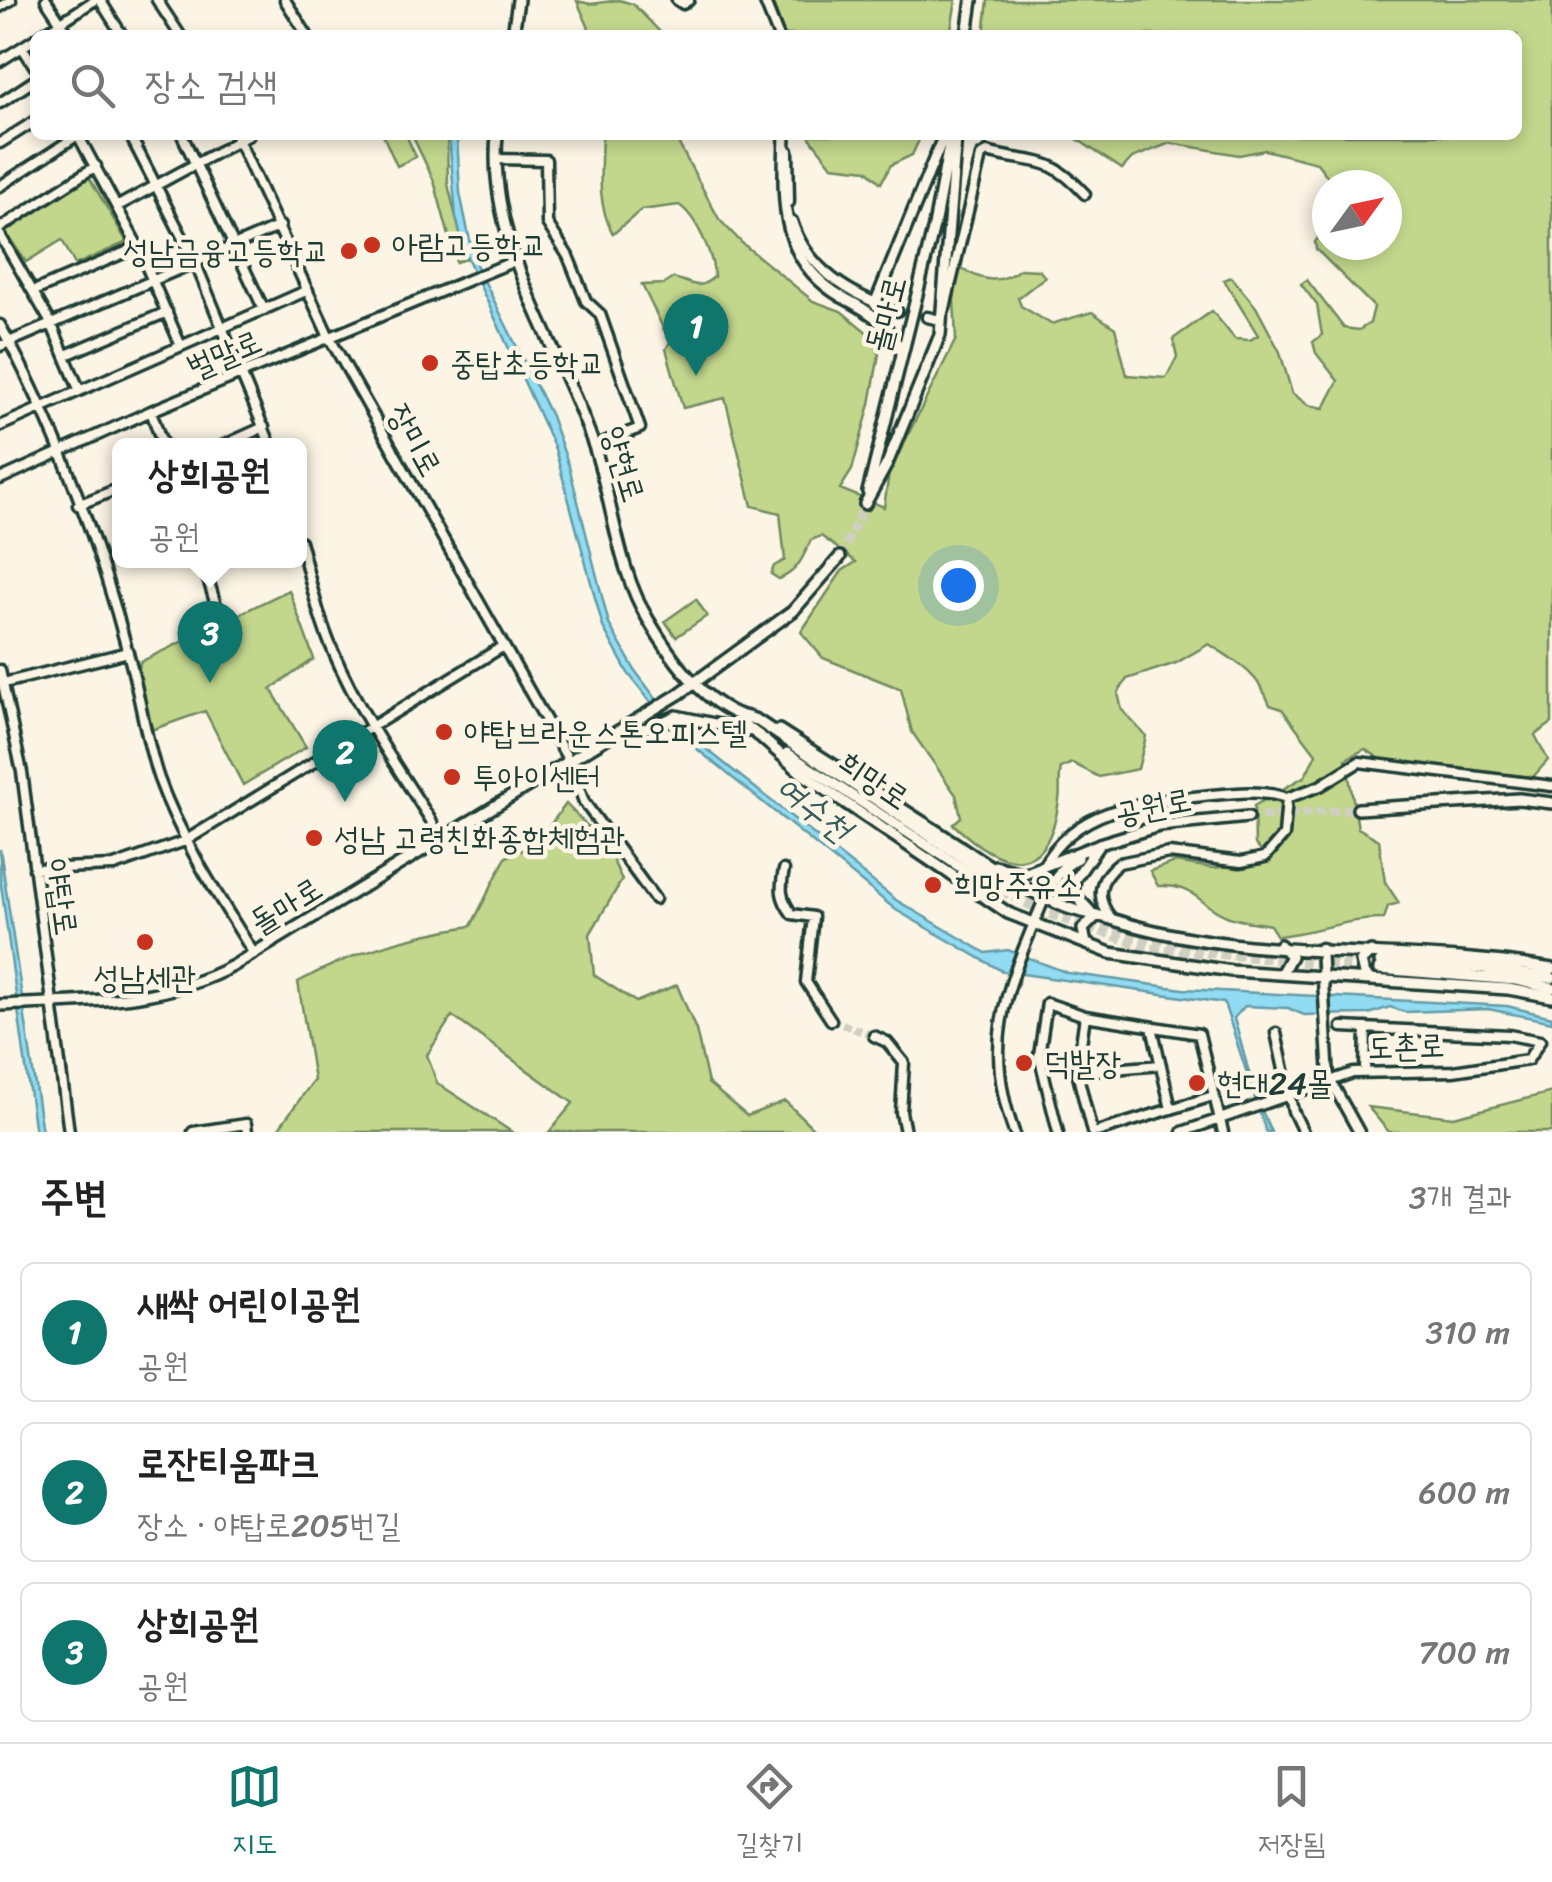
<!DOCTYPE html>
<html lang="ko">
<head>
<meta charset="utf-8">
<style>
	:root { --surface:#fff; --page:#f2f2f2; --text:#222; --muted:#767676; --line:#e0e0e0; --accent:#0f766e }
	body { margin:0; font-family:Sriracha,"Poor Story",sans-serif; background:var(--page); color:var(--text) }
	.compass { position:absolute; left:1312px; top:170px; width:90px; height:90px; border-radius:50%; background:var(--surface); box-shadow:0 5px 15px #0003; rotate:57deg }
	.you { position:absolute; left:958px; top:585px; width:35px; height:35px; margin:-25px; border:8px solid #fff; border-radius:50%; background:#1a73e8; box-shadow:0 0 0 15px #1a73e833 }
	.badge { display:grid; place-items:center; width:65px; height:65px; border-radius:50%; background:var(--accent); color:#fff; font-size:32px; font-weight:700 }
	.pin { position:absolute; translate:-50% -82px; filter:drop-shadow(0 2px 5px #0008) }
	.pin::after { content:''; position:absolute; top:52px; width:35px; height:30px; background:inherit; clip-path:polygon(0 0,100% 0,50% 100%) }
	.popup { position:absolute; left:112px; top:438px; width:195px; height:130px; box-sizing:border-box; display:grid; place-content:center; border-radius:15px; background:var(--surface); filter:drop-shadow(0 2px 8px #0005); font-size:32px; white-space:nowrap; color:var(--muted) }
	.popup b { font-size:38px; color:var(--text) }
	.popup::after { content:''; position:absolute; left:50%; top:100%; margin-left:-20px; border:20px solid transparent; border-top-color:var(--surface) }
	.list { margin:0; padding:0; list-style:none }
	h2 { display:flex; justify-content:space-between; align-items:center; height:130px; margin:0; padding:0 40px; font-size:42px }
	h2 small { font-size:32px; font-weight:400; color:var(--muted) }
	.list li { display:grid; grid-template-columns:65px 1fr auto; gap:30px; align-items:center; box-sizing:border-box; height:140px; margin:0 20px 20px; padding:0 20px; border:2px solid var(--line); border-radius:15px }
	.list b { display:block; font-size:38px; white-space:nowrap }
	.list p { margin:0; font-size:32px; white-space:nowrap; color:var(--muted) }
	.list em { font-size:32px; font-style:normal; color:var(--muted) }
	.icon { flex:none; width:55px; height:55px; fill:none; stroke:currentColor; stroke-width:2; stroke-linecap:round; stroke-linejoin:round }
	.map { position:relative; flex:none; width:1552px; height:1132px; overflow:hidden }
	.search { position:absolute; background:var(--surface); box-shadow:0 5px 15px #0003; left:30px; right:30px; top:30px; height:110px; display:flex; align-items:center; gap:25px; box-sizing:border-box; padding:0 35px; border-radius:15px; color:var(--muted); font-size:38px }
	.sheet { height:610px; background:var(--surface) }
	nav { display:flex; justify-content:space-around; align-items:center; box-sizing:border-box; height:140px; border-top:2px solid var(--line); background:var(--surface); font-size:28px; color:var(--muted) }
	nav a { display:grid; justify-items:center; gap:5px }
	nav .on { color:var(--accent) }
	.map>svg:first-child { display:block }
	.green { fill:#c2d68c; stroke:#708a60; stroke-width:2.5 }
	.water { fill:#91dbf3; stroke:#639ca7; stroke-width:2.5 }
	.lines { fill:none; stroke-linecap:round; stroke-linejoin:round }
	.minor-tunnel { stroke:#d0d0c2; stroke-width:8; stroke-dasharray:8 4; stroke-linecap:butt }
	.major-tunnel { stroke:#d0d0c2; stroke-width:9; stroke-dasharray:9 4.5; stroke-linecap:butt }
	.minor-casing { stroke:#1f3d34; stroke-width:15 }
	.major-casing { stroke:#1f3d34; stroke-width:16 }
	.minor { stroke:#fcf5e5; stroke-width:8 }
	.major { stroke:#fcf5e5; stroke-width:9 }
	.poi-dot { fill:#c8321e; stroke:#fcf5e5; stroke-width:4 }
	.labels { text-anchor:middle; stroke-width:9; stroke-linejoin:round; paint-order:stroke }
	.poi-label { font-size:32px; fill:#1f3d34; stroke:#fcf5e5; text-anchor:start }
	.street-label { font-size:32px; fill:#1f3d34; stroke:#fcf5e5 }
	.water-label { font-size:35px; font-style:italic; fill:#365d5a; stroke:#fcf5e5 }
</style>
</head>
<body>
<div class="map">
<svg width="1552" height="1132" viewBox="0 0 1552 1132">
	<rect width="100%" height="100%" fill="#fcf5e5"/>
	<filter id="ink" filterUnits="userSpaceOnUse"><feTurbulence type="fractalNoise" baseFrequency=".01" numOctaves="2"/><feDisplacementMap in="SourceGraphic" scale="20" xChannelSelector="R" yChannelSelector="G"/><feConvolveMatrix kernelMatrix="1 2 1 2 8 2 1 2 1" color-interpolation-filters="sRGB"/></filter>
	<g filter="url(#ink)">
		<!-- green -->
		<path class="green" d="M619,0l14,4 30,31h-71l-15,-34 14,3z
			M772,0h184l-6,35h-166z
			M988,0h564v723l-17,12 13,25 -15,17 -148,-15 -20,-13 -19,10 12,69 21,12 6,42 14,21 -11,3 -4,13c-37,-1 -70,14 -107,17l-7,-11c-13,-3 -28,-3 -41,-8 -31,-11 -32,-33 -71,-31l-8,-15 25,-9 37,6 58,-6 -15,-18 -1,-38 51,-30 11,-22 -34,-45 -12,-4c-12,-32 -33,-43 -61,-61l-33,19 -49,16 -9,14 4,17 24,26 -8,33 -39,8 -27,-14 -11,5c-3,12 0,21 -2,32 -12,83 -57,70 -106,24l8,-7 -5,-22 -44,-63 -11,-43 -78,-31 -22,-26 41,-61 14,-9 -35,-26 -10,4c-8,17 -13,32 -32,39l-8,-5 3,-8 11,-6 -5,-47 -28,-7 -27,-108 -42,10 -17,-59 4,-7 -28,-57 22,-1 9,-6c20,4 23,14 41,-1 0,-21 -18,-61 -35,-72l-38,5 -28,24c-17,-32 -12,-63 -11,-99h72l45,84 23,24 71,58 28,10 33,27 5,16 -9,50 -18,66 -12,19 44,18 5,-34 67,-134 -2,-39 2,-24 6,-7c21,12 38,16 58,0l19,1 6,7 -27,21 3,8 30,18 41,-12 23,16 12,47 39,3 11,-21 -4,-18 39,-28 23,28 15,1 8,-5 -34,-55 7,-3 25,30 24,45 12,41 16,12 16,3 14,-27 -22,-28 -3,-11 9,-7 -5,-30 -16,-21 6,-4 37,48 15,2 11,-7 4,-16 -58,-58 -1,-7 12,-16v19h60v-60h-53l-17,-22 -52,-13 -26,5 -69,-12 -38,15 -10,11 -51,-34h446v-100h-533z
			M383,135h23l10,22 -19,9z
			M412,135h35l1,49 18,75 -10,3 -22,-81z
			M808,135h110l1,5 -7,15 -21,10 -10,18 -14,-13 -35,-4z
			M89,177l38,65 -52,23 -13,-25 -36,22 -22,-32z
			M289,590l25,69 -43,30 35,58 -63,38 -38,-74 -54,19 -13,-53 2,-15z
			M696,599l11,17 -31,21 -11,-16z
			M566,804l40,41 16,35 -32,54 4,41 42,27 41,-17 19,45 12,53 39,33 38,-15 32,31h-268l24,-29 -121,-87 -25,39 10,28 75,49h-236l38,-52 -16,-98c52,-29 114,-47 173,-56l35,-69 29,-12z
			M1552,1092v40h-163l-21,-25 86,10z"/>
		<!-- water -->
		<path class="water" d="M449,135h8l3,58 14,67 77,156 18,50 40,158 27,48 39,52 221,176 90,53 22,-3 60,23 115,16 324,17 45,11v5l-64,-13 -83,3 -15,-5 -21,7 -65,1 -16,-7 -43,-2 -11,12 21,76 16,38h-5l-42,-129 -222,-32 -106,-61 -225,-182 -43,-55 -25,-46 -48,-178 -89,-194 -10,-38z
			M0,849l42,283h-7l-1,-6 -34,-248z"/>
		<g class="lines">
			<!-- minor-tunnel -->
			<path class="minor-tunnel" d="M897,311l30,6
				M831,1020l43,16"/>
			<!-- major-tunnel -->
			<path class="major-tunnel" d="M840,557l25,-53
				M1248,817l110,-8
				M991,877l58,28 100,34 231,23
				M989,885l56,28 103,35 231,21"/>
			<defs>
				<path id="minor" d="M46,0l23,35
					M100,0l22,35
					M157,0l23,35
					M285,0l22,35
					M677,0l6,4 6,-4
					M764,0l14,35
					M0,7l11,-7
					M41,35l54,-35
					M22,47l13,20
					M0,61l35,-22
					M0,103l35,-23
					M130,135l65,127 76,184
					M182,135l82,175
					M236,135l93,202 240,424 15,41 71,97
					M0,143l35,-22
					M788,151l1,51
					M496,159l50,1 1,63 21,33 18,45 14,13 40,114 -46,18
					M0,186l78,-51 60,112 43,99
					M118,206l131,-71
					M792,221c15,49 59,74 105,90
					M0,228l96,-62
					M0,235l51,88 28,66
					M34,291l104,-44
					M927,317l13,3 5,-12 36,-152 6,-4c48,14 58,-1 98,42
					M0,325c54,97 100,221 128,328 12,42 17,85 31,126 23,63 60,118 95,175
					M0,346l280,-120
					M66,355l101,-43
					M151,411l12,35
					M0,426l308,-136
					M222,446l42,-19
					M0,479l151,-68 366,-151
					M78,505l42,-17
					M300,541c10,37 17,74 33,110 28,66 71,126 109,187
					M202,560l18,58
					M0,670l22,102 47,360
					M4,683l124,-31
					M1287,798l33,-12 39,-24 193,24
					M1042,868c33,-61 100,-66 161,-72 30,-3 55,-7 84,2l-3,37 -19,22 -24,5 -72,-9 -50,10c-21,16 -24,35 -8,55
					M34,869l80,-3 71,-25 317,-194
					M784,870c-4,19 -4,28 8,44l21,3 -7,65 25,38
					M1321,948l8,130 30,54
					M1085,1016l-8,56 15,60
					M1152,1027l19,82
					M1276,1033l17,78 10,21
					M874,1036l13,6 17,21 -3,49 4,20
					M1365,1071l1,-43
					M1077,1072l84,-7
					M193,1132l53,-8 1,8
					M1014,1132c-34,-94 -5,-148 31,-235
					M1058,1132l-19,-77 8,-52 38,13 114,18 24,98
					M1097,1132l116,-36
					M1182,1132l171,-59 100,-2 75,-11 12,-19 -31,-6 -167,-8"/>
				<path id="major" d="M513,35l5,-35
					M967,35l5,-35
					M497,135c-10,112 62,208 97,311 19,56 23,123 55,175 21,35 49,76 88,93 8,3 14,3 21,7l232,155
					M785,135c-2,65 -7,125 57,162 29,15 46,26 60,56
					M875,304l69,-169
					M868,492l66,-266 17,-91
					M865,504l22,-40 53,-129 16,-200
					M739,715l4,9 22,16
					M628,730l21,-2 27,-12 72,15
					M779,730l181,116
					M763,739l41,36 204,138 102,40 122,18 276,18 44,8
					M787,753l199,131
					M1358,809l161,-10 33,4
					M1099,844l60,-18 89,-9
					M958,845c34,23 67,45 105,61 16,7 35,8 51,14 140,44 295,24 438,49
					M995,866l29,8 76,-30
					M980,895l13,-6 2,-19
					M1045,897l16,-27 16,-12
					M1090,911l-17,-18 2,-14 23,-33
					M1086,944l-3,-15 14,-14
					M1280,945l11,11 -10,18
					M1380,962l104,6 68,10
					M1379,969l137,11 36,8
					M1371,980l-7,-6 -3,-13 10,-9
					M0,1005c80,-4 160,0 233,-39l446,-272 114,-83 47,-54"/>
			</defs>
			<!-- minor casing -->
			<use href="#minor" class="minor-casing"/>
			<!-- major casing -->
			<use href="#major" class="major-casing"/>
			<!-- minor -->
			<use href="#minor" class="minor"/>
			<!-- major -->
			<use href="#major" class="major"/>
		</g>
	</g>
	<!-- markers -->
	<g class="poi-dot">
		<circle cx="372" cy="245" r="10"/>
		<circle cx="349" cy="251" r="10"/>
		<circle cx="430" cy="363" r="10"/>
		<circle cx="444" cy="732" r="10"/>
		<circle cx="452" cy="777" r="10"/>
		<circle cx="314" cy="838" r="10"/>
		<circle cx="933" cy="885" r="10"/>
		<circle cx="145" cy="942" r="10"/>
		<circle cx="1024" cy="1063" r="10"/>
		<circle cx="1197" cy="1083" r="10"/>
	</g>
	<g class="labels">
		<!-- poi labels -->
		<g class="poi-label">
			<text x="392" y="256">아람고등학교</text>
			<text x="329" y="262" text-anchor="end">성남금융고등학교</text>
			<text x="450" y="374">중탑초등학교</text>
			<text x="464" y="743">야탑브라운스톤오피스텔</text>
			<text x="472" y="788">투아이센터</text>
			<text x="334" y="849">성남 고령친화종합체험관</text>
			<text x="953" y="896">희망주유소</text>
			<text x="145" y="988" text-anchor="middle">성남세관</text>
			<text x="1044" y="1074">덕발장</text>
			<text x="1217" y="1094">현대24몰</text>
		</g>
		<!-- street labels -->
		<g class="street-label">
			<text transform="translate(886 314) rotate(-76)" y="11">돌마로</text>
			<text transform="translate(224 354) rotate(-23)" y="11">벌말로</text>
			<text transform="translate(415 440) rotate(61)" y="11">장미로</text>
			<text transform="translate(624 464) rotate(73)" y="11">양현로</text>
			<text transform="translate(874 780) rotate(34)" y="11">희망로</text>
			<text transform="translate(1153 806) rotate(-11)" y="11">공원로</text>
			<text transform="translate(62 897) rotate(82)" y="11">야탑로</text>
			<text transform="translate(286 905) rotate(-32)" y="11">돌마로</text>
			<text transform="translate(1406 1046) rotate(-2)" y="11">도촌로</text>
		</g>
		<!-- water labels -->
		<g class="water-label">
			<text transform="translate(814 808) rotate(38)" y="12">여수천</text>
		</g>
	</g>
</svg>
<svg class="compass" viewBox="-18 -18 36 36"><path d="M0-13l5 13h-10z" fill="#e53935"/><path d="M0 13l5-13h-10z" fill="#767676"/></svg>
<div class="you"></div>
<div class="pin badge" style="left:696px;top:376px">1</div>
<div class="pin badge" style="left:345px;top:802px">2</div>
<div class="pin badge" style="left:210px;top:683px">3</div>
<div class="popup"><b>상희공원</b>공원</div>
<div class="search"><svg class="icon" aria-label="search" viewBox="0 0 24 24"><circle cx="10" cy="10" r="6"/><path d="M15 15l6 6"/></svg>장소 검색</div>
</div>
<section class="sheet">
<h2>주변<small>3개 결과</small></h2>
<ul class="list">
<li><span class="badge">1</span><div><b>새싹 어린이공원</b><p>공원</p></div><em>310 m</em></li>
<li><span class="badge">2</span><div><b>로잔티움파크</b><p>장소 · 야탑로205번길</p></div><em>600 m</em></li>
<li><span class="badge">3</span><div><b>상희공원</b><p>공원</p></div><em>700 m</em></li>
</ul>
</section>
<nav>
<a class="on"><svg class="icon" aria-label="map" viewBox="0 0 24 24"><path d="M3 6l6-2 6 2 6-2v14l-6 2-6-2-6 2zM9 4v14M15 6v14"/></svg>지도</a>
<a><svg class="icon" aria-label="directions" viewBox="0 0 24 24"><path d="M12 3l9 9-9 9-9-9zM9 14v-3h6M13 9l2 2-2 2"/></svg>길찾기</a>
<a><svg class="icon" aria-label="saved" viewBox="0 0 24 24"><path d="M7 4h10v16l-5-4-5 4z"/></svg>저장됨</a>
</nav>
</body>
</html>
